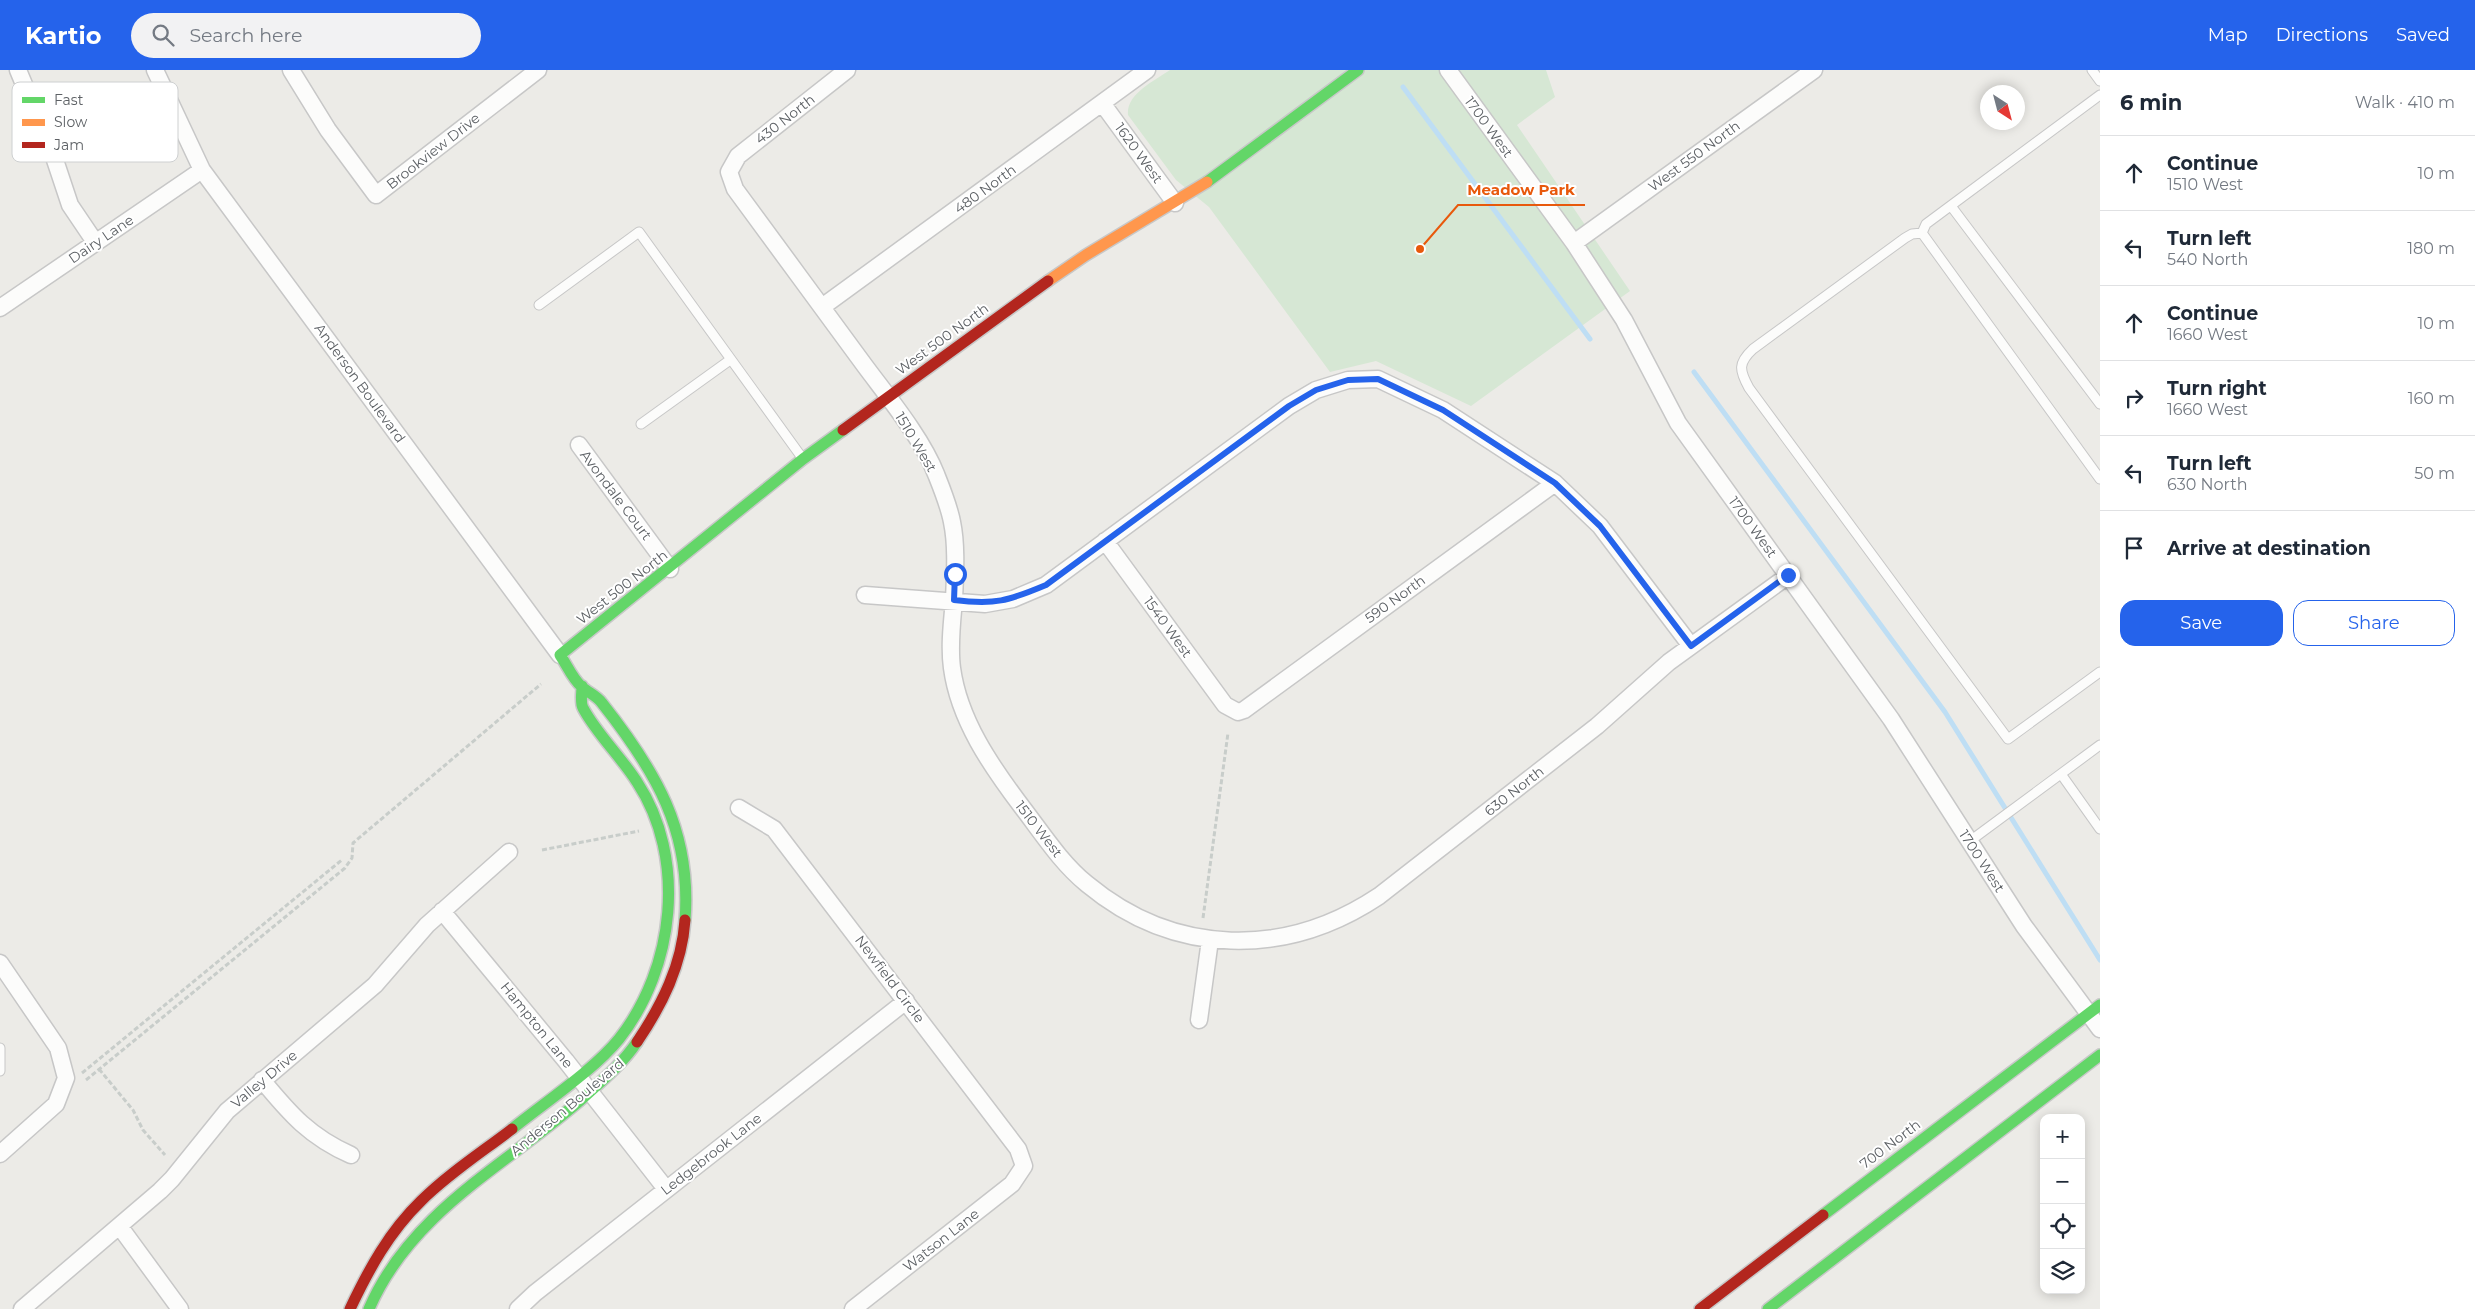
<!DOCTYPE html>
<html lang="en">
<head>
<meta charset="utf-8">
<style>
	:root { --surface:#fff; --page:#f2f2f3; --text:#1f2937; --muted:#747a83; --line:#e0e1e3; --accent:#2563eb }
	body { margin:0; font-family:Montserrat,sans-serif; background:var(--page); color:var(--text) }
	.controls { position:absolute; right:15px; bottom:15px; display:grid; overflow:hidden; border-radius:10px; box-shadow:0 2px 12px #0003 }
	.controls button { width:45px; height:45px; display:grid; place-items:center; padding:0; border:0; border-bottom:1px solid var(--line); background:var(--surface); color:var(--text); font:25px sans-serif }
	.compass { position:absolute; left:1980px; top:15px; width:45px; height:45px; border-radius:50%; background:var(--surface); box-shadow:0 2px 12px #0003; rotate:144deg }
	.stop { position:absolute; width:15px; height:15px; margin:-11px; border:4px solid #2563eb; border-radius:50%; background:#fff }
	.stop.end { background:#2563eb; border-color:#fff; box-shadow:0 1px 5px #0008 }
	.list { margin:0; padding:0; list-style:none }
	h2 { display:flex; justify-content:space-between; align-items:center; height:65px; margin:0; padding:0 20px; font-size:21px }
	h2 small { font-size:16px; font-weight:400; color:var(--muted) }
	.list li { display:grid; grid-template-columns:32px 1fr auto; gap:15px; align-items:center; box-sizing:border-box; height:75px; padding:0 20px; border-top:1px solid var(--line) }
	.list b { display:block; font-size:19px; white-space:nowrap }
	.list p { margin:0; font-size:16px; white-space:nowrap; color:var(--muted) }
	.list em { font-size:16px; font-style:normal; color:var(--muted) }
	.actions { display:flex; gap:10px; padding:15px 20px }
	.actions a { flex:1; padding:11px 0; border:1px solid var(--accent); border-radius:15px; text-align:center; font-size:18px; color:var(--accent) }
	.actions .main { background:var(--accent); color:#fff }
	.icon { flex:none; width:28px; height:28px; fill:none; stroke:currentColor; stroke-width:2; stroke-linecap:round; stroke-linejoin:round }
	.map { position:relative; flex:none; width:2100px; height:1239px; overflow:hidden }
	header { display:flex; align-items:center; gap:30px; box-sizing:border-box; height:70px; padding:0 25px; background:var(--accent); color:#fff }
	header strong { font-size:24px }
	nav { display:flex; gap:28px; margin-inline-start:auto; font-size:18px }
	.search { width:350px; height:45px; background:var(--page); display:flex; align-items:center; gap:12px; box-sizing:border-box; padding:0 18px; border-radius:28px; color:var(--muted); font-size:19px }
	main { display:flex }
	aside { flex:1; background:var(--surface) }
	.map>svg:first-child { display:block }
	.green { fill:#d6e7d4 }
	.lines { fill:none; stroke-linecap:round; stroke-linejoin:round }
	.stream { stroke:#bedef4; stroke-width:5 }
	.lane-casing { stroke:#c7c7c7; stroke-width:11 }
	.street-casing { stroke:#c7c7c7; stroke-width:19 }
	.fast-casing { stroke:#c8c8c8; stroke-width:14 }
	.slow-casing { stroke:#c8c8c8; stroke-width:14 }
	.jam-casing { stroke:#c8c8c8; stroke-width:14 }
	.path { stroke:#c8cdca; stroke-width:3; stroke-dasharray:5 2.5; stroke-linecap:butt }
	.lane { stroke:#fcfcfb; stroke-width:9 }
	.street { stroke:#fcfcfb; stroke-width:16 }
	.fast { stroke:#63d668; stroke-width:11 }
	.slow { stroke:#ff974d; stroke-width:11 }
	.jam { stroke:#b3261e; stroke-width:11 }
	.route { stroke:#2563eb; stroke-width:6 }
	.labels { text-anchor:middle; stroke-width:4; stroke-linejoin:round; paint-order:stroke }
	.street-label { font-size:14px; fill:#5d6165; stroke:#fff }
	.key { fill:#fff; stroke:#ced0d1; stroke-width:1 }
	.key-label { font-size:14px; fill:#5d6165 }
	.leader { fill:none; stroke:#e8590c; stroke-width:2 }
	.callout-dot { fill:#e8590c; stroke:#fff; stroke-width:2 }
	.callout-label { font-size:15px; text-anchor:middle; font-weight:bold; fill:#e8590c; stroke:#fff; stroke-width:4; stroke-linejoin:round; paint-order:stroke }
</style>
</head>
<body>
<header>
<strong>Kartio</strong>
<div class="search"><svg class="icon" aria-label="search" viewBox="0 0 24 24"><circle cx="10" cy="10" r="6"/><path d="M15 15l6 6"/></svg>Search here</div>
<nav><a>Map</a><a>Directions</a><a>Saved</a></nav>
</header>
<main>
<div class="map">
<svg width="2100" height="1239" viewBox="0 0 2100 1239">
	<rect width="100%" height="100%" fill="#ecebe7"/>
	<!-- green -->
	<path class="green" d="M1170,0h376l9,27 -38,28 113,166 -159,115 -95,-45 -46,11 -121,-165 -33,-27 -48,-65c-2,-21 26,-34 42,-45z"/>
	<g class="lines">
		<!-- stream -->
		<path class="stream" d="M1403,17l187,252
			M1694,302l251,340 155,248"/>
		<defs>
			<path id="lane" d="M2092,0l8,11
				M2100,25l-174,129 -4,9 178,246
				M1951,136l149,198
				M1922,163l-10,1 -7,4 -152,111c-15,14 -14,21 -4,39l259,351 92,-67
				M539,235l100,-73 164,227
				M641,354l89,-64
				M2061,704l39,55
				M1970,771l130,-96
				M0,978v23"/>
			<path id="street" d="M18,0l35,84 17,51 25,37
				M155,0l47,100 358,485
				M291,0l37,60 48,65 162,-125
				M847,0l-109,86 -9,16 6,17c43,59 87,118 130,177 23,31 57,72 71,108 6,15 13,32 16,48 5,24 3,53 2,78 -2,22 -5,46 -2,68 7,52 39,98 70,139 20,26 39,56 65,77 88,73 199,74 292,12l218,-170 72,-64 120,-87
				M1448,0l126,173 50,77 54,103 213,296 133,207 76,103
				M1102,33l73,100
				M1574,173l240,-173
				M822,237l325,-237
				M0,238l202,-138
				M579,375l91,124
				M1105,471l120,164 13,7 6,-2 311,-227
				M865,525l120,9 28,-5 33,-14 243,-179 27,-16 32,-10 30,-1 65,31 112,73 45,43 91,120
				M739,738l35,21 244,320 6,17 -12,18 -159,125
				M442,841l124,150 100,128
				M0,893l58,85 8,30 -10,26 -56,50
				M1199,950l11,-80
				M262,1010c28,34 48,57 89,75
				M120,1157l60,82
				M22,1239l138,-118 12,-12 55,-68 148,-126 52,-60 82,-73
				M518,1239l17,-16 371,-292"/>
			<path id="fast" d="M1207,112l151,-112
				M685,850c7,-89 -30,-150 -83,-217 -6,-8 -14,-10 -21,-17 -9,-8 -14,-21 -21,-31l243,-196 40,-29
				M512,1059c32,-26 82,-59 107,-90 56,-71 68,-181 18,-257 -15,-24 -41,-49 -54,-74 -3,-5 -1,-15 -1,-22
				M1823,1145l277,-210
				M369,1239c42,-98 139,-145 215,-212 19,-17 39,-34 53,-55
				M1768,1239l332,-254"/>
			<path id="slow" d="M1048,211l38,-26 121,-73"/>
			<path id="jam" d="M843,360l205,-149
				M637,972c25,-37 45,-77 48,-122
				M350,1239c19,-40 39,-77 71,-108 27,-27 61,-49 91,-72
				M1700,1239l123,-94"/>
		</defs>
		<!-- lane casing -->
		<use href="#lane" class="lane-casing"/>
		<!-- street casing -->
		<use href="#street" class="street-casing"/>
		<!-- fast casing -->
		<use href="#fast" class="fast-casing"/>
		<!-- slow casing -->
		<use href="#slow" class="slow-casing"/>
		<!-- jam casing -->
		<use href="#jam" class="jam-casing"/>
		<!-- path -->
		<path class="path" d="M542,780l97,-19
			M1203,848l25,-185
			M99,999l34,41 10,20 22,25
			M82,1003l261,-214
			M86,1010l259,-212 7,-10 1,-15 188,-159"/>
		<!-- lane -->
		<use href="#lane" class="lane"/>
		<!-- street -->
		<use href="#street" class="street"/>
		<!-- fast -->
		<use href="#fast" class="fast"/>
		<!-- slow -->
		<use href="#slow" class="slow"/>
		<!-- jam -->
		<use href="#jam" class="jam"/>
	</g>
	<g class="lines">
		<!-- route -->
		<path class="route" d="M955,504l-1,26c41,5 54,1 92,-15l243,-179 27,-16 32,-10 30,-1 65,31 112,73 45,43 91,120 97,-71"/>
	</g>
	<g class="labels">
		<!-- street labels -->
		<g class="street-label">
			<text transform="translate(785 49) rotate(-38)" y="5">430 North</text>
			<text transform="translate(1489 57) rotate(54)" y="5">1700 West</text>
			<text transform="translate(433 81) rotate(-38)" y="5">Brookview Drive</text>
			<text transform="translate(1139 83) rotate(54)" y="5">1620 West</text>
			<text transform="translate(1694 86) rotate(-36)" y="5">West 550 North</text>
			<text transform="translate(985 119) rotate(-36)" y="5">480 North</text>
			<text transform="translate(101 169) rotate(-34)" y="5">Dairy Lane</text>
			<text transform="translate(942 269) rotate(-36)" y="5">West 500 North</text>
			<text transform="translate(360 313) rotate(54)" y="5">Anderson Boulevard</text>
			<text transform="translate(916 372) rotate(59)" y="5">1510 West</text>
			<text transform="translate(616 425) rotate(53)" y="5">Avondale Court</text>
			<text transform="translate(1753 457) rotate(54)" y="5">1700 West</text>
			<text transform="translate(622 517) rotate(-38)" y="5">West 500 North</text>
			<text transform="translate(1395 529) rotate(-36)" y="5">590 North</text>
			<text transform="translate(1168 557) rotate(54)" y="5">1540 West</text>
			<text transform="translate(1514 721) rotate(-38)" y="5">630 North</text>
			<text transform="translate(1039 759) rotate(52)" y="5">1510 West</text>
			<text transform="translate(1982 791) rotate(57)" y="5">1700 West</text>
			<text transform="translate(890 909) rotate(53)" y="5">Newfield Circle</text>
			<text transform="translate(537 955) rotate(51)" y="5">Hampton Lane</text>
			<text transform="translate(264 1009) rotate(-40)" y="5">Valley Drive</text>
			<text transform="translate(567 1037) rotate(-40)" y="5">Anderson Boulevard</text>
			<text transform="translate(1890 1074) rotate(-37)" y="5">700 North</text>
			<text transform="translate(711 1084) rotate(-38)" y="5">Ledgebrook Lane</text>
			<text transform="translate(941 1170) rotate(-38)" y="5">Watson Lane</text>
		</g>
	</g>
	<!-- legend -->
	<rect x="12" y="12" width="166" height="80" rx="8" class="key"/>
	<rect x="22" y="27" width="23" height="6" fill="#63d668"/>
	<rect x="22" y="49" width="23" height="7" fill="#ff974d"/>
	<rect x="22" y="72" width="23" height="6" fill="#b3261e"/>
	<g class="key-label">
		<text x="54" y="35">Fast</text>
		<text x="54" y="57">Slow</text>
		<text x="54" y="80">Jam</text>
	</g>
	<!-- callouts -->
	<path class="leader" d="M1420 179L1458 135H1585"/>
	<circle class="callout-dot" cx="1420" cy="179" r="5"/>
	<g class="callout-label">
		<text x="1521" y="125">Meadow Park</text>
	</g>
</svg>
<div class="controls">
<button>+</button>
<button>−</button>
<button><svg class="icon" aria-label="locate" viewBox="0 0 24 24"><circle cx="12" cy="12" r="6"/><path d="M12 2v4M12 18v4M2 12h4M18 12h4"/></svg></button>
<button><svg class="icon" aria-label="layers" viewBox="0 0 24 24"><path d="M12 4l9 5-9 5-9-5zM3 14l9 5 9-5"/></svg></button>
</div>
<svg class="compass" viewBox="-18 -18 36 36"><path d="M0-13l5 13h-10z" fill="#e53935"/><path d="M0 13l5-13h-10z" fill="#747a83"/></svg>
<div class="stop" style="left:955px;top:504px"></div>
<div class="stop end" style="left:1788px;top:505px"></div>
</div>
<aside>
<h2>6 min<small>Walk · 410 m</small></h2>
<ul class="list">
<li><svg class="icon" aria-label="ahead" viewBox="0 0 24 24"><path d="M12 20V5M6 11l6-6 6 6"/></svg><div><b>Continue</b><p>1510 West</p></div><em>10 m</em></li>
<li><svg class="icon" aria-label="left" viewBox="0 0 24 24"><path d="M17 20v-9H6M10 6l-5 5 5 5"/></svg><div><b>Turn left</b><p>540 North</p></div><em>180 m</em></li>
<li><svg class="icon" aria-label="ahead" viewBox="0 0 24 24"><path d="M12 20V5M6 11l6-6 6 6"/></svg><div><b>Continue</b><p>1660 West</p></div><em>10 m</em></li>
<li><svg class="icon" aria-label="right" viewBox="0 0 24 24"><path d="M7 20v-9h11M14 6l5 5-5 5"/></svg><div><b>Turn right</b><p>1660 West</p></div><em>160 m</em></li>
<li><svg class="icon" aria-label="left" viewBox="0 0 24 24"><path d="M17 20v-9H6M10 6l-5 5 5 5"/></svg><div><b>Turn left</b><p>630 North</p></div><em>50 m</em></li>
<li><svg class="icon" aria-label="arrive" viewBox="0 0 24 24"><path d="M6 21V4h12l-3 4 3 4H6"/></svg><div><b>Arrive at destination</b></div></li>
</ul>
<div class="actions"><a class="main">Save</a><a>Share</a></div>
</aside>
</main>
</body>
</html>
